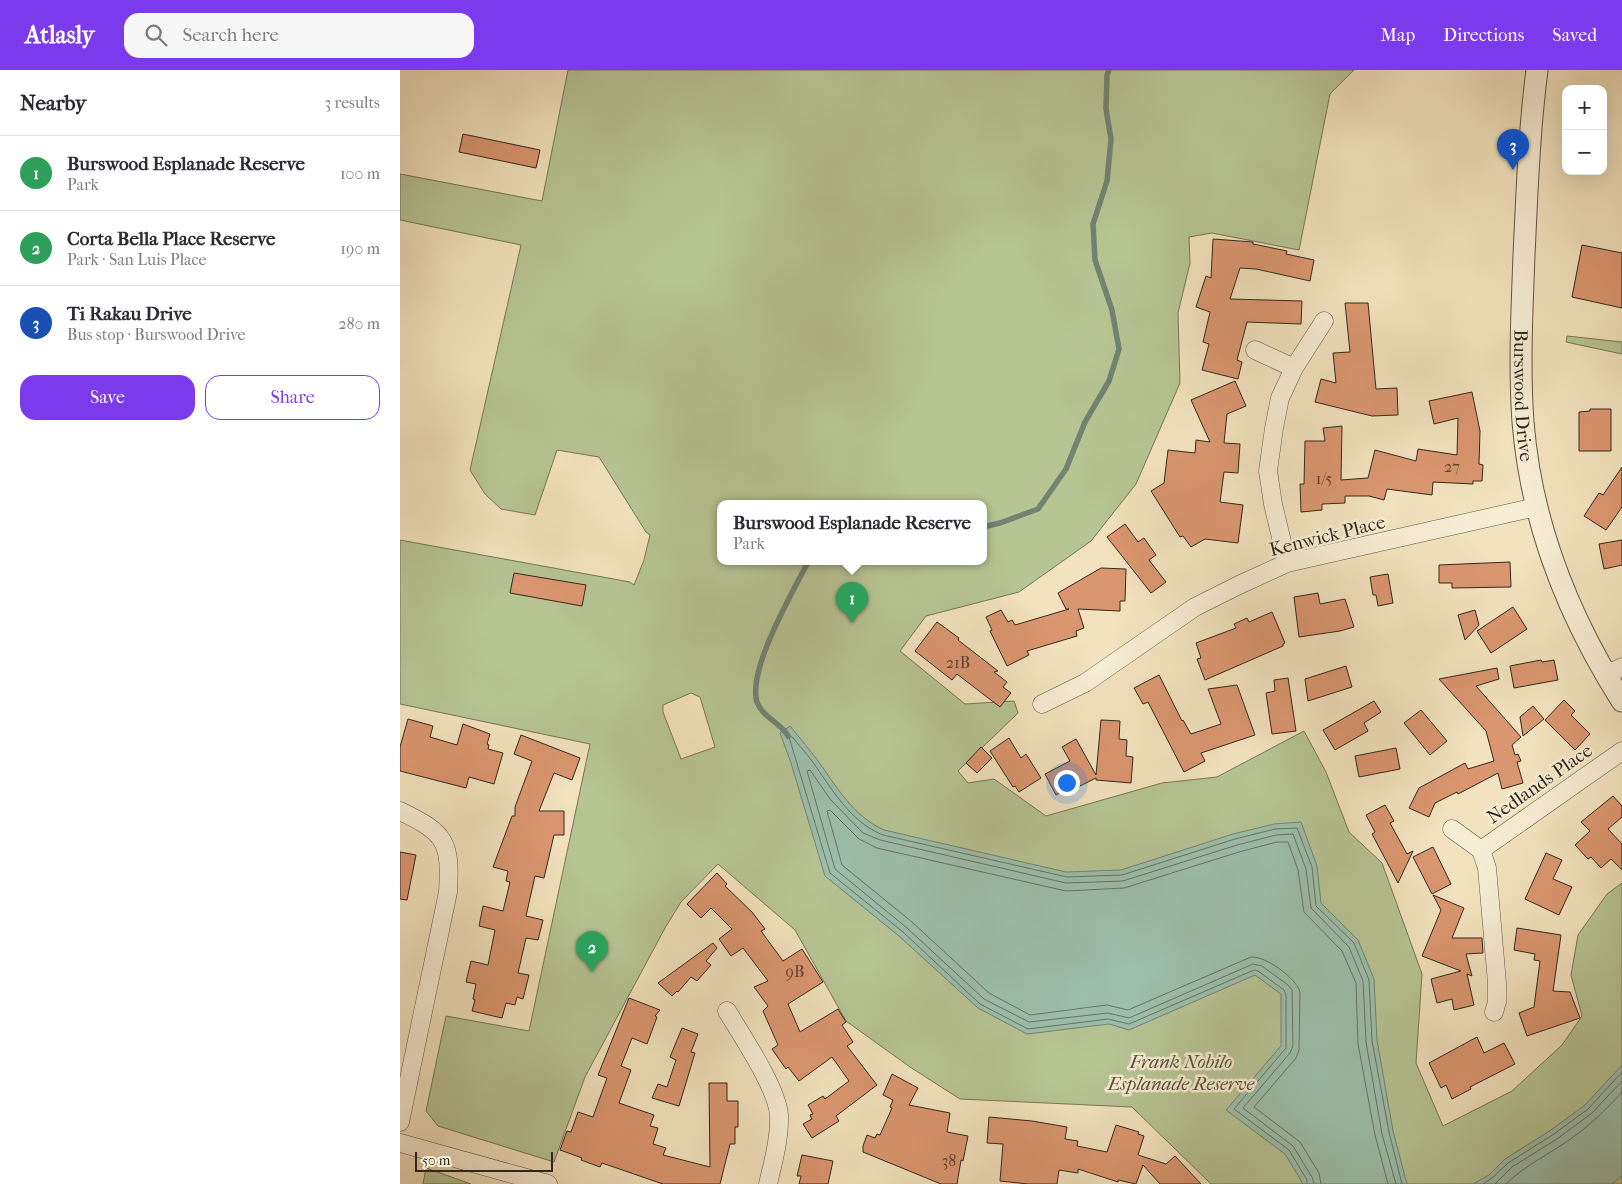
<!DOCTYPE html>
<html lang="en">
<head>
<meta charset="utf-8">
<style>
	:root { --surface:#fff; --page:#f7f7f7; --text:#2b2b33; --muted:#7c7c81; --line:#e1e1e2; --accent:#7c3aed }
	body { margin:0; font-family:"IM FELL French Canon",serif; background:var(--page); color:var(--text) }
	.controls { position:absolute; right:15px; top:15px; display:grid; overflow:hidden; border-radius:10px; box-shadow:0 5px 20px #0002 }
	.controls button { width:45px; height:45px; display:grid; place-items:center; padding:0; border:0; border-bottom:1px solid var(--line); background:var(--surface); color:var(--text); font:25px sans-serif }
	.scale { position:absolute; left:15px; bottom:12px; width:138px; box-sizing:border-box; padding-left:5px; border:2px solid #34281c; border-top:0; font-size:14px; line-height:18px; white-space:nowrap; color:#34281c; -webkit-text-stroke:4px #f7ecd4; paint-order:stroke }
	.you { position:absolute; left:666px; top:712px; width:18px; height:18px; margin:-12px; border:4px solid #fff; border-radius:50%; background:#1a73e8; box-shadow:0 0 0 8px #1a73e833 }
	.badge { display:grid; place-items:center; width:32px; height:32px; border-radius:50%; background:var(--accent); color:#fff; font-size:16px; font-weight:700 }
	.pin { position:absolute; translate:-50% -41px; filter:drop-shadow(0 1px 2px #0008) }
	.pin::after { content:''; position:absolute; top:26px; width:18px; height:15px; background:inherit; clip-path:polygon(0 0,100% 0,50% 100%) }
	.popup { position:absolute; left:317px; top:430px; width:270px; height:65px; box-sizing:border-box; display:grid; place-content:center; border-radius:10px; background:var(--surface); filter:drop-shadow(0 1px 4px #0005); font-size:16px; white-space:nowrap; color:var(--muted) }
	.popup b { font-size:19px; color:var(--text) }
	.popup::after { content:''; position:absolute; left:50%; top:100%; margin-left:-10px; border:10px solid transparent; border-top-color:var(--surface) }
	.list { margin:0; padding:0; list-style:none }
	h2 { display:flex; justify-content:space-between; align-items:center; height:65px; margin:0; padding:0 20px; font-size:21px }
	h2 small { font-size:16px; font-weight:400; color:var(--muted) }
	.list li { display:grid; grid-template-columns:32px 1fr auto; gap:15px; align-items:center; box-sizing:border-box; height:75px; padding:0 20px; border-top:1px solid var(--line) }
	.list b { display:block; font-size:19px; white-space:nowrap }
	.list p { margin:0; font-size:16px; white-space:nowrap; color:var(--muted) }
	.list em { font-size:16px; font-style:normal; color:var(--muted) }
	.actions { display:flex; gap:10px; padding:15px 20px }
	.actions a { flex:1; padding:11px 0; border:1px solid var(--accent); border-radius:15px; text-align:center; font-size:18px; color:var(--accent) }
	.actions .main { background:var(--accent); color:#fff }
	.icon { flex:none; width:28px; height:28px; fill:none; stroke:currentColor; stroke-width:2; stroke-linecap:round; stroke-linejoin:round }
	.map { position:relative; flex:none; width:1222px; height:1114px; overflow:hidden }
	header { display:flex; align-items:center; gap:30px; box-sizing:border-box; height:70px; padding:0 25px; background:var(--accent); color:#fff }
	header strong { font-size:24px }
	nav { display:flex; gap:28px; margin-inline-start:auto; font-size:18px }
	.search { width:350px; height:45px; background:var(--page); display:flex; align-items:center; gap:12px; box-sizing:border-box; padding:0 18px; border-radius:15px; color:var(--muted); font-size:19px }
	main { display:flex }
	aside { flex:1; background:var(--surface) }
	.map>svg:first-child { display:block }
	.green { fill:#b7c494; stroke:#767658; fill-rule:evenodd }
	.water { fill:#9cbfac; stroke:#728372 }
	.lines { fill:none; stroke-linecap:round; stroke-linejoin:round }
	.shore { stroke:#687464; stroke-width:1 }
	.stream { stroke:#728372; stroke-width:5.5 }
	.building { fill:#da9670; stroke:#34281c }
	.minor-casing { stroke:#645644; stroke-width:19 }
	.tertiary-casing { stroke:#645644; stroke-width:23 }
	.minor { stroke:#f7ecd4; stroke-width:18 }
	.tertiary { stroke:#f7ecd4; stroke-width:21 }
	.labels { text-anchor:middle; stroke-width:5; stroke-linejoin:round; paint-order:stroke }
	.number-label { font-size:16px; fill:#5e4431 }
	.street-label { font-size:19px; fill:#34281c; stroke:#f7ecd4 }
	.park-label { font-size:19px; font-style:italic; fill:#554f3a; stroke:#f7ecd4 }
</style>
</head>
<body>
<header>
<strong>Atlasly</strong>
<div class="search"><svg class="icon" aria-label="search" viewBox="0 0 24 24"><circle cx="10" cy="10" r="6"/><path d="M15 15l6 6"/></svg>Search here</div>
<nav><a>Map</a><a>Directions</a><a>Saved</a></nav>
</header>
<main>
<aside>
<h2>Nearby<small>3 results</small></h2>
<ul class="list">
<li><span class="badge" style="background:#2e9e5b">1</span><div><b>Burswood Esplanade Reserve</b><p>Park</p></div><em>100 m</em></li>
<li><span class="badge" style="background:#2e9e5b">2</span><div><b>Corta Bella Place Reserve</b><p>Park · San Luis Place</p></div><em>190 m</em></li>
<li><span class="badge" style="background:#1a4fb4">3</span><div><b>Ti Rakau Drive</b><p>Bus stop · Burswood Drive</p></div><em>280 m</em></li>
</ul>
<div class="actions"><a class="main">Save</a><a>Share</a></div>
</aside>
<div class="map">
<svg width="1222" height="1114" viewBox="0 0 1222 1114">
	<rect width="100%" height="100%" fill="#f2e2bd"/>
	<filter id="stains"><feTurbulence type="fractalNoise" baseFrequency=".004" numOctaves="4"/><feColorMatrix values="0 0 0 0 .2 0 0 0 0 .09 0 0 0 0 .02 0 0 0 .5 -.17"/></filter>
	<radialGradient id="worn" r=".72"><stop offset=".6" stop-color="#630" stop-opacity="0"/><stop offset="1" stop-color="#630" stop-opacity=".3"/></radialGradient>
	<!-- green -->
	<path class="green" d="M168,0h786l-24,24 -31,156 -87,-17 -23,4 1,26 -12,50 2,70 -44,101 -45,57 -72,51 -93,24 -26,35 65,53 49,-3 4,12 -60,58 10,12 26,-4 52,37 116,-33 55,-6 87,-46 22,41 23,60 33,31 40,111 -6,89 27,63 69,-35 50,-46 20,-29 -11,-41 7,-40 29,-41 15,-11v301h-411l-79,-77 -172,-8 -50,-32 -64,-46 -51,-91 -77,-66 -37,38 -16,26 -80,149 -31,85 -116,-36 -12,-15 20,-95 83,15 61,-287 -190,-40v-164l230,42 4,3 10,-25 6,-25 -4,-3 -47,-75 -42,-7 -22,65 -34,-6 -16,-15 -15,-24 51,-225 -121,-25v-46l142,27zM321,434h262v58h-262zM291,623l9,4 15,50 -34,12 -18,-47v-7z
		M1167,266l55,6v12l-56,-12z
		M26,1098l45,16h-48z"/>
	<!-- water -->
	<path class="water" d="M390,656c9,11 17,21 25,31 21,28 36,58 69,73l182,42 55,-2 112,-36 41,-10 27,-2 16,44 4,37 37,37 16,39 3,61 16,91 14,53h-104l-18,-30 -59,-44 55,-64v-52l-26,-19 -126,55 -20,-6 -82,10 -49,-26 -79,-72 -74,-60 -34,-113 -11,-30z
		M1222,995v111l-10,8h-139l16,-9 16,-16 46,-29 34,-25z"/>
	<g class="lines">
		<!-- shore -->
		<path class="shore" d="M907,1114v-4l-18,-30 -55,-41 52,-61v-53l-2,-5 -26,-19 -4,-1 -125,54 -21,-5 -80,10 -48,-25 -77,-72 -73,-59 -41,-136h3c7,8 14,16 20,24 20,28 38,61 71,74l184,42 55,-2 113,-36 40,-10 22,-1 15,39 4,39 38,37 15,37 3,61 17,91 13,52
			M914,1114l-2,-7 -19,-31 -50,-38 47,-55 3,-7 -1,-56 -4,-5 -26,-19 -9,-2 -124,54 -21,-5 -79,9 -45,-23 -77,-71 -72,-59 -28,-98 3,-1 20,29 33,34 17,7 186,43 57,-2 114,-36 39,-10 17,-1 13,35 5,39 38,39 14,34 3,61 16,92 14,50
			M921,1114l-2,-11 -19,-31 -46,-35 42,-49 3,-8 1,-58c-4,-14 -34,-36 -49,-35l-123,53 -21,-5 -77,10 -41,-22 -77,-71 -70,-57 -15,-54 3,-1 29,29 18,9 189,43 58,-3 115,-36 38,-10h11l10,28 6,42 38,39 14,32 2,61 17,91 13,49
			M1083,1114l9,-6 16,-15 46,-29 34,-25 34,-37
			M1095,1114l17,-17 45,-28 35,-26 30,-32
			M1106,1114c16,-16 36,-26 54,-38 25,-16 42,-32 62,-54"/>
		<!-- stream -->
		<path class="stream" d="M583,457l17,-4 38,-14 28,-40 19,-47 24,-41 10,-32 -7,-39 -17,-50 -2,-36 14,-43 4,-42 -5,-30 1,-34 2,-5
			M388,666c-7,-13 -26,-19 -31,-34 -10,-32 36,-110 51,-140"/>
	</g>
	<!-- building -->
	<path class="building" d="M63,64l77,16 -4,18 -77,-16z
		M813,169l40,3v2l34,7 -1,3 28,6 -4,21 -54,-12 -16,-1 -10,31 72,2 -1,23 -54,-2 -10,38 5,2 -4,17 -36,-9 7,-26 -6,-2 7,-30 -14,-5 10,-31 5,2z
		M1182,175l40,8v55l-50,-11z
		M945,233h23l8,86 21,-1 1,27 -26,1 -57,-14 6,-23 15,4 -3,-30 17,-1z
		M835,311l11,25 -19,8 -3,29 16,1 -2,29 -14,-1 -4,30 23,3 -5,38 -33,-4 -14,8 -8,-11 -3,1 -29,-46 13,-8 4,-33 27,3 1,-13 14,2 -19,-42z
		M1072,322l8,39 -1,33 4,1 -1,16h-9v3l-40,-2 -1,13 -45,-6 -3,11 -15,-4h-24v7l-23,1v6l-21,2 -1,-28h4l1,-43h20l-2,-13 19,-2 -1,54 27,-2 7,-28 41,11 2,-12 39,6 1,-37 -24,6 -5,-23z
		M1190,339h21v42h-32v-39l11,-1z
		M1222,397v40l-16,23 -22,-14 15,-23 4,2z
		M725,454l13,18 6,-4 12,17 -7,5 17,22 -15,11 -44,-56z
		M1222,470v25l-18,4 -5,-25z
		M1110,492l1,25 -59,1v-5h-13v-18z
		M701,498l25,1 -1,32h-5v10l-42,-2 6,19 -8,3 1,5 -50,15 2,4 -22,11 -17,-35 2,-1 -6,-13 15,-7 7,12 4,-2 3,5 54,-16h-3l-8,-16z
		M114,503l72,12 -4,21 -72,-13z
		M988,504l5,29 -15,3 -2,-11h-3l-3,-18z
		M918,523l2,11 25,-5 9,28 -14,4 -41,6 -5,-40z
		M1113,537l14,22 -36,24 -14,-22z
		M1075,540l4,15 -14,15 -7,-25z
		M872,542l13,31 -2,1v2l-78,34 -8,-21 4,-1 -5,-15 40,-15 -2,-4 13,-6 2,4z
		M537,552l22,16 -1,2 40,31 -4,1 13,10 -4,5 8,6 -11,14 -43,-33 -5,6 -37,-29z
		M1141,590l1,2 12,-2 4,20 -44,8 -4,-22z
		M946,596l6,21 -44,14 -3,-22z
		M1097,598l2,11 -23,7 45,51 -9,8 3,10 3,-1 3,7 -4,1 6,21 -21,6 -4,-16 -40,21 -1,-2 -22,11 -6,14 -20,-9 10,-20 46,-25 3,6 26,-8 -8,-30 -47,-52z
		M759,605l23,46 1,-1 8,14 30,-10 -13,-35 29,-4 18,50 -54,18 4,8 -21,11 -36,-70 -5,2 -9,-16z
		M888,608l8,53 -24,3 -6,-41 9,-2 -1,-11z
		M1164,630l11,11 -4,4 19,19 -15,16 -30,-30z
		M974,631l7,11 -17,11 4,8 -33,19 -12,-20z
		M1133,636l11,13 -21,17 -3,-19z
		M1021,640l26,31 -17,14 -26,-32z
		M8,649l25,7 -3,11 27,8 6,-21 27,10 -3,10 2,1 -1,4 15,4 -9,31 -25,-7 -3,11 -66,-17v-24z
		M701,650l19,1 -1,18 8,1 -1,16 7,1 -2,26 -35,-3v-2l-28,14 -1,-3 -11,6 -11,-21 25,-13 -8,-14 14,-8 20,36z
		M121,665l59,23 -8,22 -18,-7 -15,38h25v24h-10l-10,43 -9,-2 -9,40 17,4 -5,20 -12,-2 -8,35 11,2 -6,24 -6,-2 -2,8 -9,-2 -4,15 -30,-7 3,-11 -2,-1 3,-15 -10,-2 5,-21 17,4 7,-35 -16,-4 4,-20 20,5 7,-29 -4,-1 2,-10 -15,-4 19,-51h3v-9l17,-46 -18,-7z
		M609,668l12,20 5,-4 15,24 -22,14 -4,-6 -2,1 -23,-36z
		M581,677l11,11 -15,15 -11,-10z
		M996,678l4,21 -41,8 -4,-21z
		M1213,726l9,10v11l-14,12 14,15v26l-11,-11 -10,9 -10,-11 -3,2 -13,-14 15,-14 -9,-9z
		M985,735l9,16 -4,2 17,31 6,-3 -15,32 -26,-49 3,-2 -9,-17z
		M1033,777l18,37 -19,10 -19,-37z
		M0,782l16,3 -9,45 -7,-1z
		M1146,783l16,7 -9,19 19,8 -13,28 -34,-16z
		M317,803l10,11 -2,2 27,26 13,17 -4,2 22,30 19,-12 21,33 -35,22 12,28 38,-23 8,13 -4,3 11,17 -6,4 30,39 -41,31 3,5 -27,17 -9,-14 9,-5 -2,-4 3,-1 -5,-9 15,-9 2,3 24,-18 -17,-24 -33,24 -11,-14 -2,2 -14,-20 6,-4 -15,-34 5,-5 -14,-19 14,-6 -25,-33 -12,8 -12,-17 13,-10 -21,-21 -10,10 -14,-14z
		M1033,825l31,13 -12,30h30l1,15 -17,1 6,22 -5,-2 7,31 -20,5 -2,-11 -15,4 -6,-24 30,-8 -39,-15 19,-46z
		M1117,858l44,7 -8,56 17,1 10,26 -53,18 -8,-23 15,-6 6,-46 -6,-1 1,-6 -21,-4z
		M313,873l4,5 -11,13 5,4 -14,16 -6,-4 -13,15 -1,-1 -5,5 -14,-13z
		M229,928l31,12 -5,6 2,1 -10,27 -15,-6 -11,28 10,4 -12,33 35,12 -4,11 8,2 -5,16 13,4 -3,7 47,12 -1,-84h18v18h11v26h-3v17h-5l-10,40h-57l-61,-21 -2,4 -19,-7 1,-2 -22,-8 7,-19 4,1 7,-20 15,5 14,-39 -9,-3z
		M282,958l16,6 -7,18 4,1 -16,53 -27,-8 6,-14 9,3 9,-27 -6,-3z
		M1077,967l7,16 20,-10 11,21 -45,23 1,2 -19,10 -6,-14 -5,3 -12,-25z
		M492,1004l26,14 -9,17 41,8 -3,19 21,4 -5,25 -2,-1 -4,24h-16l-78,-32v-6l4,-11 8,3 2,-4 3,1 12,-27 -2,-1 3,-7 -10,-5z
		M589,1047l43,4 35,6 -2,12 13,2 -1,5 30,6 9,-27 23,7 -1,2 6,2 -6,19 28,9 9,-8 26,28h-41l-17,-19 -7,19 -18,-4v2l-40,-13v4l-19,-3 -2,14h-29l-28,-3 3,-37 -16,-1z
		M402,1085l31,6 -5,23h-29l2,-8h-4z"/>
	<g class="lines">
		<defs>
			<path id="minor" d="M855,280l39,18
				M887,493l-14,-59 -5,-33 6,-43 6,-30 14,-30 30,-47
				M1206,605l16,-8
				M642,634l43,-21 110,-76 44,-22 48,-22 249,-56
				M0,741c46,22 51,31 48,81l-48,230
				M1052,759l29,21
				M327,941c15,25 50,77 52,104 1,23 -6,47 -11,69
				M1094,942l3,-10v-19l-10,-115 -6,-18 141,-99
				M0,1073l148,41"/>
			<g id="tertiary">
				<path id="s1" d="M1137,0c-8,62 -10,123 -13,185 -2,55 -5,111 -1,167 8,100 45,194 99,279"/>
			</g>
		</defs>
		<!-- minor casing -->
		<use href="#minor" class="minor-casing"/>
		<!-- tertiary casing -->
		<use href="#tertiary" class="tertiary-casing"/>
		<!-- minor -->
		<use href="#minor" class="minor"/>
		<!-- tertiary -->
		<use href="#tertiary" class="tertiary"/>
	</g>
	<g class="labels">
		<!-- number labels -->
		<g class="number-label">
			<text x="1052" y="402">27</text>
			<text x="924" y="414">1/5</text>
			<text x="558" y="598">21B</text>
			<text x="395" y="907">9B</text>
			<text x="549" y="1096">38</text>
		</g>
		<!-- street labels -->
		<g class="street-label">
			<text dy="7" stroke="none"><textPath href="#s1" startOffset="326">Burswood Drive</textPath></text>
			<text transform="translate(927 465) rotate(-14)" y="7">Kenwick Place</text>
			<text transform="translate(1139 713) rotate(-35)" y="7">Nedlands Place</text>
		</g>
		<!-- park labels -->
		<g class="park-label">
			<text x="781" y="998">Frank Nobilo<tspan x="781" dy="22">Esplanade Reserve</tspan></text>
		</g>
	</g>
	<rect width="100%" height="100%" filter="url(#stains)"/>
	<rect width="100%" height="100%" fill="url(#worn)"/>
</svg>
<div class="controls">
<button>+</button>
<button>−</button>
</div>
<div class="scale">50 m</div>
<div class="you"></div>
<div class="pin badge" style="left:452px;top:553px;background:#2e9e5b">1</div>
<div class="popup"><b>Burswood Esplanade Reserve</b>Park</div>
<div class="pin badge" style="left:192px;top:902px;background:#2e9e5b">2</div>
<div class="pin badge" style="left:1113px;top:100px;background:#1a4fb4">3</div>
</div>
</main>
</body>
</html>
